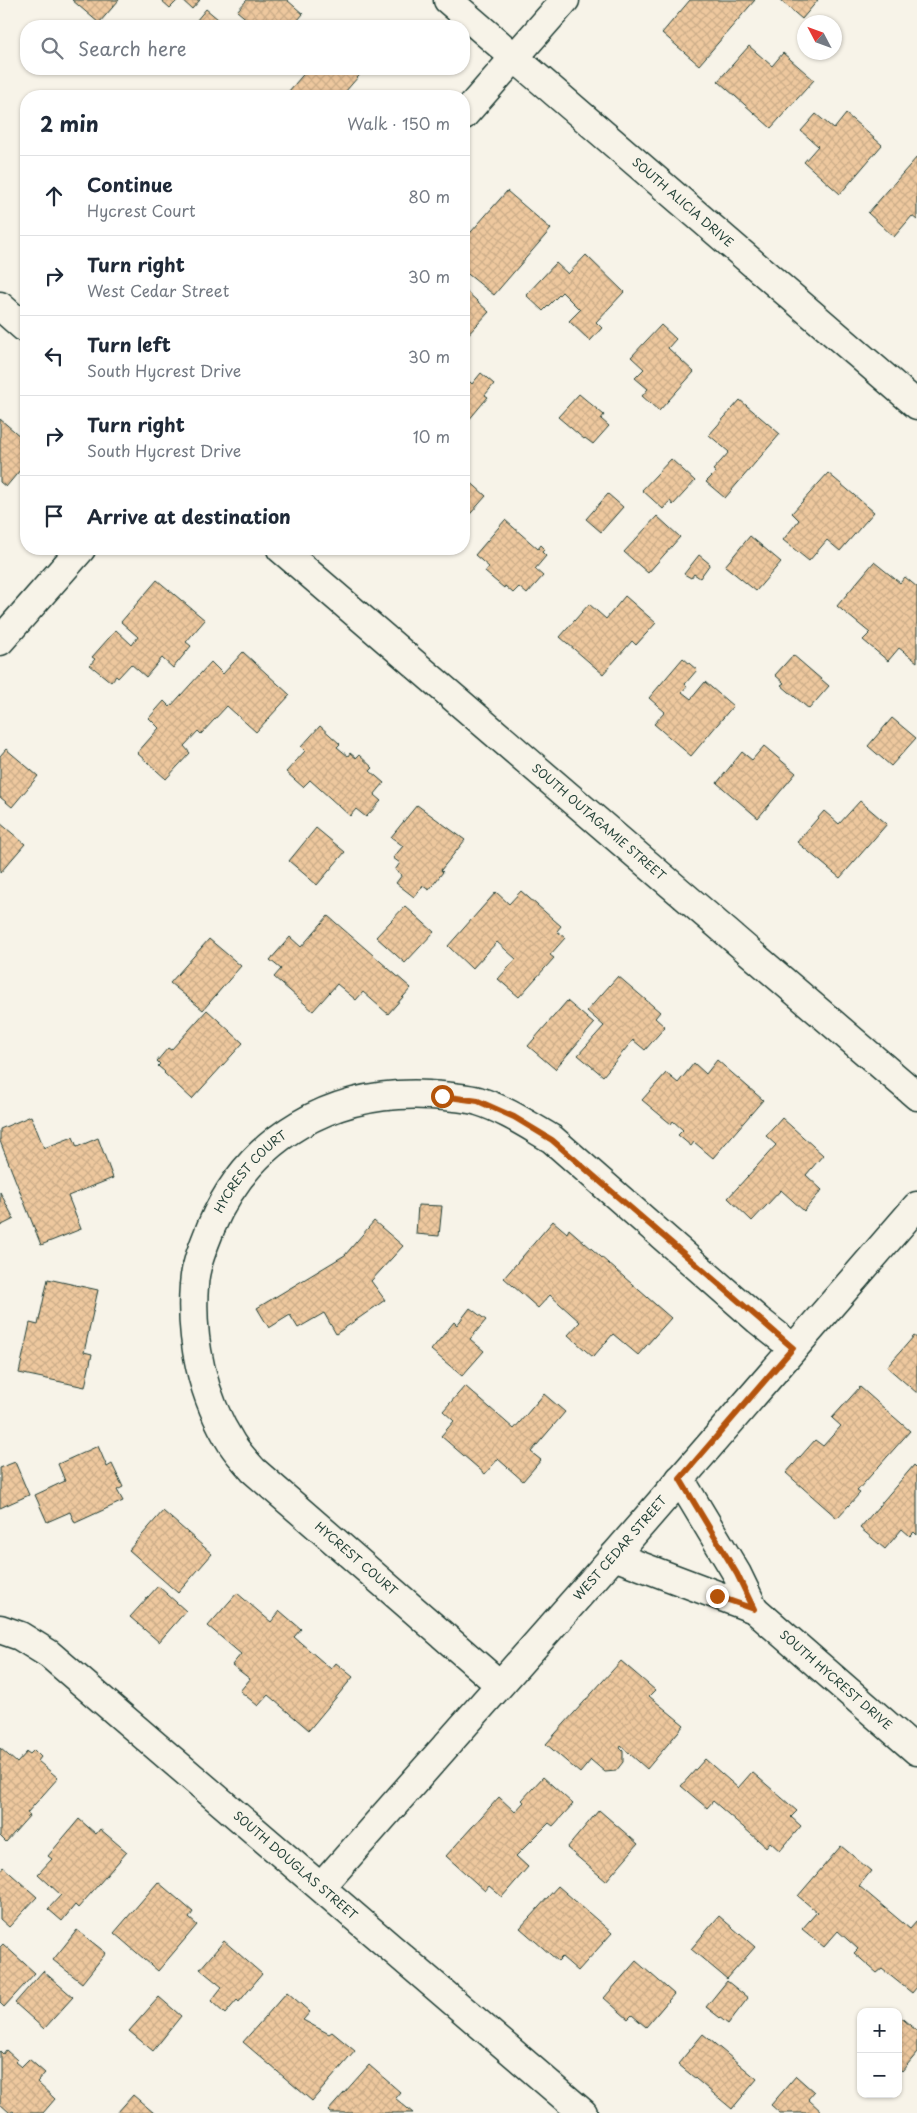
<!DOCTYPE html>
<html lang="en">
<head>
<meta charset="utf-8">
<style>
	:root { --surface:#fff; --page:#f2f2f3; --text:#1f2937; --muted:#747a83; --line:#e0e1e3 }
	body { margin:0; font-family:"Playpen Sans",sans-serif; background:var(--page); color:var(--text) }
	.controls { position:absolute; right:15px; bottom:15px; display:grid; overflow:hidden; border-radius:10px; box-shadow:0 1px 4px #0004 }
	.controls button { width:45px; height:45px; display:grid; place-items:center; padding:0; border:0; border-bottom:1px solid var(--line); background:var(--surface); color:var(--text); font:25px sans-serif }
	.compass { position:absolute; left:797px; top:15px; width:45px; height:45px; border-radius:50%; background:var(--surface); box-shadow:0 1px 4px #0004; rotate:311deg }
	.stop { position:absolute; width:15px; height:15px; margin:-11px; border:4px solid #b45309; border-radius:50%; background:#fff }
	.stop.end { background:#b45309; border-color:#fff; box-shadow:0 1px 5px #0008 }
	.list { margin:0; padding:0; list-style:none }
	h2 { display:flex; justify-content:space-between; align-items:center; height:65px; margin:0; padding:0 20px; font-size:21px }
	h2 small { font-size:16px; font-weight:400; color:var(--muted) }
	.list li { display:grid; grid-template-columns:32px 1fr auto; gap:15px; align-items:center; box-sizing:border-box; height:80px; padding:0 20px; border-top:1px solid var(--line) }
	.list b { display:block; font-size:19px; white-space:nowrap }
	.list p { margin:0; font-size:16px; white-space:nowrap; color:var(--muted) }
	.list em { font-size:16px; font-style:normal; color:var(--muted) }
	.icon { flex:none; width:28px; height:28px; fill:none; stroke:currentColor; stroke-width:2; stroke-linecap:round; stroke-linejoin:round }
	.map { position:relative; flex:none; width:917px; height:2113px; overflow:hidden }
	.search { position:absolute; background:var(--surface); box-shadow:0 1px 4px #0004; left:20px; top:20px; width:450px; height:55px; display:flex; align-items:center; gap:12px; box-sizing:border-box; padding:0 18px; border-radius:20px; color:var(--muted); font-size:19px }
	.panel { position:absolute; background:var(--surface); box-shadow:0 1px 4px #0004; left:20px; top:90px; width:450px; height:465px; border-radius:20px }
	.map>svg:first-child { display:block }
	.building { fill:url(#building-cross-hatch); stroke:#1f3d34 }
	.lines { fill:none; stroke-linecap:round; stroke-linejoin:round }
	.minor-casing { stroke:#1f3d34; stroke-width:31 }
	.minor { stroke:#f7f3e8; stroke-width:28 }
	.route { stroke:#b45309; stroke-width:6 }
	.labels { text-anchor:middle; stroke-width:5; stroke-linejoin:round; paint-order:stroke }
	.street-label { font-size:12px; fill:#1f3d34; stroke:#f7f3e8 }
</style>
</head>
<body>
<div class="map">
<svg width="917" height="2113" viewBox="0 0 917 2113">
	<defs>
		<pattern id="building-cross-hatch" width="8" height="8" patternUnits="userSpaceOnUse" patternTransform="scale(1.25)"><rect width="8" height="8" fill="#eec89e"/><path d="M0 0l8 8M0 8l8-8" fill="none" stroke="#ccad89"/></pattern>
	</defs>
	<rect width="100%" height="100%" fill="#f7f3e8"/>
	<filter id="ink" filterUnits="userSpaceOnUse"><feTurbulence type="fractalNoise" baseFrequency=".02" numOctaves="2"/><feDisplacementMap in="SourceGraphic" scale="10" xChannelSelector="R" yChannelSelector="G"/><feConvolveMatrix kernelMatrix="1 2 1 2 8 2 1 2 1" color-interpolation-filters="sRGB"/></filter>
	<g filter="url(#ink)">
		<!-- building -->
		<path class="building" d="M72,0h47l-20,23z
			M161,0h17l-8,8z
			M182,0h18l-8,9z
			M247,0h40l16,14 -10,12h-38l-18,-15z
			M690,0h65l-56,65 -37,-32z
			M780,0h38l-16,19z
			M206,9l18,15 -2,2h-19l-7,-5z
			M749,46l23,20 11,-13 31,27 -43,48 -53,-47z
			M308,69h57l-20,23 4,4h-59l1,-2 -3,-2z
			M816,114l18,15 12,-15 36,31 -42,49 -36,-32 14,-16 -17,-15z
			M917,157v63l-5,-4 -18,21 -26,-24z
			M507,191l44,38 -57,66 -30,-24v-31z
			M586,255l38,37 -28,30 6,6 -12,13 -21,-20 11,-11 -18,-18 -19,19 -17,-16 30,-32 12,11z
			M464,289l25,23 -25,27z
			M661,325l15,14 -8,9 26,24 -35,39 -17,-15 6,-7 -13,-11 9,-9 -13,-12z
			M481,373l13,11 -9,11 3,2 -20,24 -4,-3v-42l8,8z
			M579,394l25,21 -3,4 8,7 -16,18 -8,-6 -1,1 -26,-22z
			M740,400l40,34 -55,64 -19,-16 10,-10 -3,-2 16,-18 -20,-17z
			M0,419l21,18 -3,3 8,7v16l-20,24 -6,-5z
			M671,459l24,22 -22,24 -3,-4 -7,8 -21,-19z
			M828,473l46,39 -34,39 -13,-11 -18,21 -26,-21 16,-20 -7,-7z
			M466,478l20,18 -22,25v-40z
			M608,494l15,13 -22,25 -15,-13z
			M657,516l23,21 -32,36 -24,-21z
			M505,520l33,29 3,-4 4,4 -3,3 4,4 -11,13 8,7 -16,18 -8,-7 -6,6 -8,-7 -1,2 -19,-16 4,-5 -14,-12z
			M750,536l31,26 -25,29 -31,-25z
			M699,555l11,9 -10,14 -6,-4 -3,4 -7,-4z
			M874,562l26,21 5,-6 12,10v75l-18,-14 -11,13 -25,-21 7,-7 -33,-27z
			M157,580l48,40 -19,22 5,4 -18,22 -11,-10 -16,19 -15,-13 -13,14 -2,-2 -5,6 -21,-17 5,-6 -3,-2 24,-27 16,15 6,-8 -17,-15z
			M625,596l31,27 -20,22 -4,-4 -29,33 -43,-37 29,-33 17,15z
			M243,652l47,43 -34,37 -29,-26 -26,28 -3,-3 -14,15 6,7 -24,26 -29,-26 22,-25 -10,-10 15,-17 6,6 41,-45 12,12z
			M793,655l36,31 -20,23 -28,-24 3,-2 -9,-8z
			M683,658l14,12 -12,14 2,2 -5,6 9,7 14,-17 28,24 -42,50 -37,-32 11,-12 -16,-14z
			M892,718l24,20 -25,28 -23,-20z
			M320,726l20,18 -3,3 11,9 2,-3 6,5 3,-3 14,13 -3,3 14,12 -10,12 7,6 -15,16 -10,-8 -6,7 -40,-36 -7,7 -17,-15 19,-21 -4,-4z
			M764,746l32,27 -38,45 -41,-35 25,-31 10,8z
			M6,749l32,27 -26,31 -12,-10v-41z
			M860,801l27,23 -47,54 -43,-36 27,-31 15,13z
			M417,805l48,35 -24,30 2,2 -14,18 -6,-4 -9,11 -18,-14 6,-8 -7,-5 5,-7 -7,-5 10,-12 -12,-9z
			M0,823l25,21 -25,29z
			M316,828l29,24 -28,33 -28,-24z
			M521,891l40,35 -4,5 8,7 -15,17 4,3 -35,39 -21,-18 18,-20 -19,-17 -25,27 -24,-23 48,-54 13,12z
			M405,906l29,26 -29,31 -29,-26z
			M328,916l83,72 -23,26 -25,-22 -7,8 -19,-16 -24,27 -39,-34 7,-8 -11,-9 20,-23 11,10z
			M209,939l32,27 -38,44 -33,-27z
			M618,976l42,36 -5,6 10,9 -20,23 -12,-10 -30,36 -25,-21 26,-29 -17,-15z
			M567,1001l27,23 -39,45 -27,-23z
			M207,1010l36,33 -51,56 -28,-26 1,-1 -7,-6 2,-2 -3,-3 11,-13 3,2z
			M717,1060l46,40 -50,58 -19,-16 -3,4 -13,-11 5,-5 -10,-9 -2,3 -29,-24 24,-27 12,10 16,-20 12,11z
			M31,1116l13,32 29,-11 4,10 21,-9 15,40 -45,18 13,33 -40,16 -41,-104v-12z
			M782,1118l41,37 -17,20 16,15 -18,21 -23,-21 -29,31 -24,-23 48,-53 -10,-9z
			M0,1192l14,27 -14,7z
			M418,1205l24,1 -3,30 -23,-2z
			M374,1221l29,25 -32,35 14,19 -49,34 -12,-21 -26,15 -8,-13 -21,13 -12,-20 88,-53z
			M553,1221l14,12 2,-4 102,89 -33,37 -25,-21 -20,23 -25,-22 12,-13 -30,-27 -12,13 -34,-30z
			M48,1279l50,11 -14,62 8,2 -7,33 -66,-14 11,-50 8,2z
			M470,1308l16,12 -16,19 14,12 -22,25 -31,-26 23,-28 3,3z
			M914,1336l3,2v55l-30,-26z
			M465,1386l49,43 30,-35 21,18 -34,40 10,8 -18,21 -25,-22 -13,15 -44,-38 13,-15 -11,-10z
			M860,1387l50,44 -53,60 3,2 -23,25 -51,-45 29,-33 8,6 18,-20 -9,-8z
			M98,1446l9,21 5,-3 11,23 -6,3 6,11 -48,22 -5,-11 -23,10 -12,-27 30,-14 -7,-17z
			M15,1462l14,33 -29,13v-40z
			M914,1465l3,3v67l-3,-3 -4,4 -8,-7 -17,20 -25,-21z
			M163,1511l49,43 -34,39 -49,-43z
			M158,1586l28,25 -27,31 -29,-25z
			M237,1593l34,29 9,-11 21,18 -7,8 37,32 5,-6 17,14 -44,53 -41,-35 -10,11 -18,-15 10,-12 -18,-14 9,-11 -33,-28z
			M621,1661l34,29 -6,6 35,29 -37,44 -26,-23 -1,2 3,3v11l-7,9 -11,1 -14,-12 -11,13 -34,-29z
			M0,1748l17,15 10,-11 3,2 4,-4 7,7 -3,4 20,17 -31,35 3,2 -24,27 -6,-6z
			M705,1759l33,29 14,-16 45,39 -6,6 10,9 -21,25 -10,-9 -4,5 -53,-46 -6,7 -26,-22z
			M543,1777l30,27 -20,22 -4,-3 -33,33 12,11 -26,30 -13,-11 -4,5 -39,-35 53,-59 16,15 9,-10 -2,-2z
			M599,1810l39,34 -32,37 -39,-33z
			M79,1819l17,15 4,-5 27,23 -49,56 -3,-3 -13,16 -14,-12 13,-14 -23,-21 14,-15 -4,-3z
			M841,1846l30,25 -12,15 51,43 7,-8v66l-5,6 -30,-24 -5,4 -23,-20 4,-4 -20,-18 -14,16 -22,-18 15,-17 -19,-16z
			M3,1867l34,30 -28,30 -9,-8v-48z
			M158,1882l35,30 -4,6 8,7 -39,46 -44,-38z
			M558,1886l54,47 -34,38 -16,-14 -4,4 -38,-33z
			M719,1916l36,31 -28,32 -36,-30z
			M77,1930l29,23 -24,30 -29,-23z
			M224,1941l38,33 -23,28 -2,-2 -12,14 -14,-13 11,-14 -22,-18z
			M3,1944l32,29 -31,34 -4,-4v-56z
			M636,1961l38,33 -28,33 -14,-12 -4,4 -24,-21z
			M43,1971l30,26 -29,32 -29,-26z
			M727,1981l21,17 -20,26 -22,-17z
			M287,1992l23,20 -7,8 26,14 3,-2 23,19 -43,50 -69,-59z
			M159,1997l22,19 -28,35 -24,-20z
			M898,2015l19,16v22l-15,18 -4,-4z
			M703,2034l54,45 -25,30 -54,-45z
			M6,2050l11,10 -2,2 6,5 8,-8 16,14 -8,9 18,17 -12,14h-28l-2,-2 -3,2 -10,-9v-53l3,3z
			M369,2065l31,27 -5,6 18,15h-83l-2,-2z
			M796,2076l18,16 -6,7 15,14h-43l-9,-8z
			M133,2095l21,18h-37z"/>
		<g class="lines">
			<defs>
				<g id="minor">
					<path id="s1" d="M448,0l469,405"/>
					<path d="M464,115l101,-115"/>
					<path d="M0,306l26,23"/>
					<path id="s2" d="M281,549l636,547"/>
					<path d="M0,641l81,-92"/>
					<path d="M680,1479l57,95 17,35"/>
					<path id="s3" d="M614,1556l140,53 163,142"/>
					<path id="s4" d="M0,1629l20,7 29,18 534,459"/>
					<path id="s5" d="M499,1684l-246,-214c-7,-8 -15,-17 -21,-26 -30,-47 -42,-105 -38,-159 1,-20 10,-40 17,-58 39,-91 122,-137 218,-132 16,1 34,2 49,6 26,8 50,24 74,38l206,181 35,28"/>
					<path id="s6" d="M321,1887l293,-331 303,-350"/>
				</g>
			</defs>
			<!-- minor casing -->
			<use href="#minor" class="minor-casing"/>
			<!-- minor -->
			<use href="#minor" class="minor"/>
		</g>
	</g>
	<g class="lines" filter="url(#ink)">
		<!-- route -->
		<path class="route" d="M442,1096l36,5 36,16 38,23 241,208 -113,131 57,95 17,35 -37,-13"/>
	</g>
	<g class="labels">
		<!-- street labels -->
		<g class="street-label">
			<text dy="4" stroke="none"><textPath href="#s1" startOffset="310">SOUTH ALICIA DRIVE</textPath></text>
			<text dy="4" stroke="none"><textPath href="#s2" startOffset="419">SOUTH OUTAGAMIE STREET</textPath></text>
			<text dy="4" stroke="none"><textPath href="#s5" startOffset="655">HYCREST COURT</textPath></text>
			<text dy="4" stroke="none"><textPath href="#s6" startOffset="452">WEST CEDAR STREET</textPath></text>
			<text transform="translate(356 1559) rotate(41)" y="4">HYCREST COURT</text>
			<text dy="4" stroke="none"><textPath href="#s3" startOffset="258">SOUTH HYCREST DRIVE</textPath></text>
			<text dy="4" stroke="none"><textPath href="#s4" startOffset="380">SOUTH DOUGLAS STREET</textPath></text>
		</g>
	</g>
</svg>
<div class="controls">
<button>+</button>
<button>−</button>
</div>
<svg class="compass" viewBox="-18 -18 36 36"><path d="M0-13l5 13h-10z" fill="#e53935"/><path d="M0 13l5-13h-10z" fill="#747a83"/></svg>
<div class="stop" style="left:442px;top:1096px"></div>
<div class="stop end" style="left:717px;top:1596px"></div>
<div class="search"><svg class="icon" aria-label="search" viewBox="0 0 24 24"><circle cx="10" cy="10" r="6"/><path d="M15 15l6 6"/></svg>Search here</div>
<section class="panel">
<h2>2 min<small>Walk · 150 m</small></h2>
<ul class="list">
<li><svg class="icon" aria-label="ahead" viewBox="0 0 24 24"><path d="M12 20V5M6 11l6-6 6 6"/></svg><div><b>Continue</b><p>Hycrest Court</p></div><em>80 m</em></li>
<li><svg class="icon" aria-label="right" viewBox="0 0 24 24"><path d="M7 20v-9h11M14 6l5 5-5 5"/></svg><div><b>Turn right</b><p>West Cedar Street</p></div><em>30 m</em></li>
<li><svg class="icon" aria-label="left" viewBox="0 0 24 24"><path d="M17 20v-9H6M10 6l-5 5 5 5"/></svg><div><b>Turn left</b><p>South Hycrest Drive</p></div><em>30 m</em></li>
<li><svg class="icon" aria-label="right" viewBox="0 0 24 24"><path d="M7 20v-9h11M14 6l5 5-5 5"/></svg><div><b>Turn right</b><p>South Hycrest Drive</p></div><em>10 m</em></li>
<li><svg class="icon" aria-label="arrive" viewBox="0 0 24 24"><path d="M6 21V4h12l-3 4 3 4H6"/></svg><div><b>Arrive at destination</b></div></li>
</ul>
</section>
</div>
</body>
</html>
